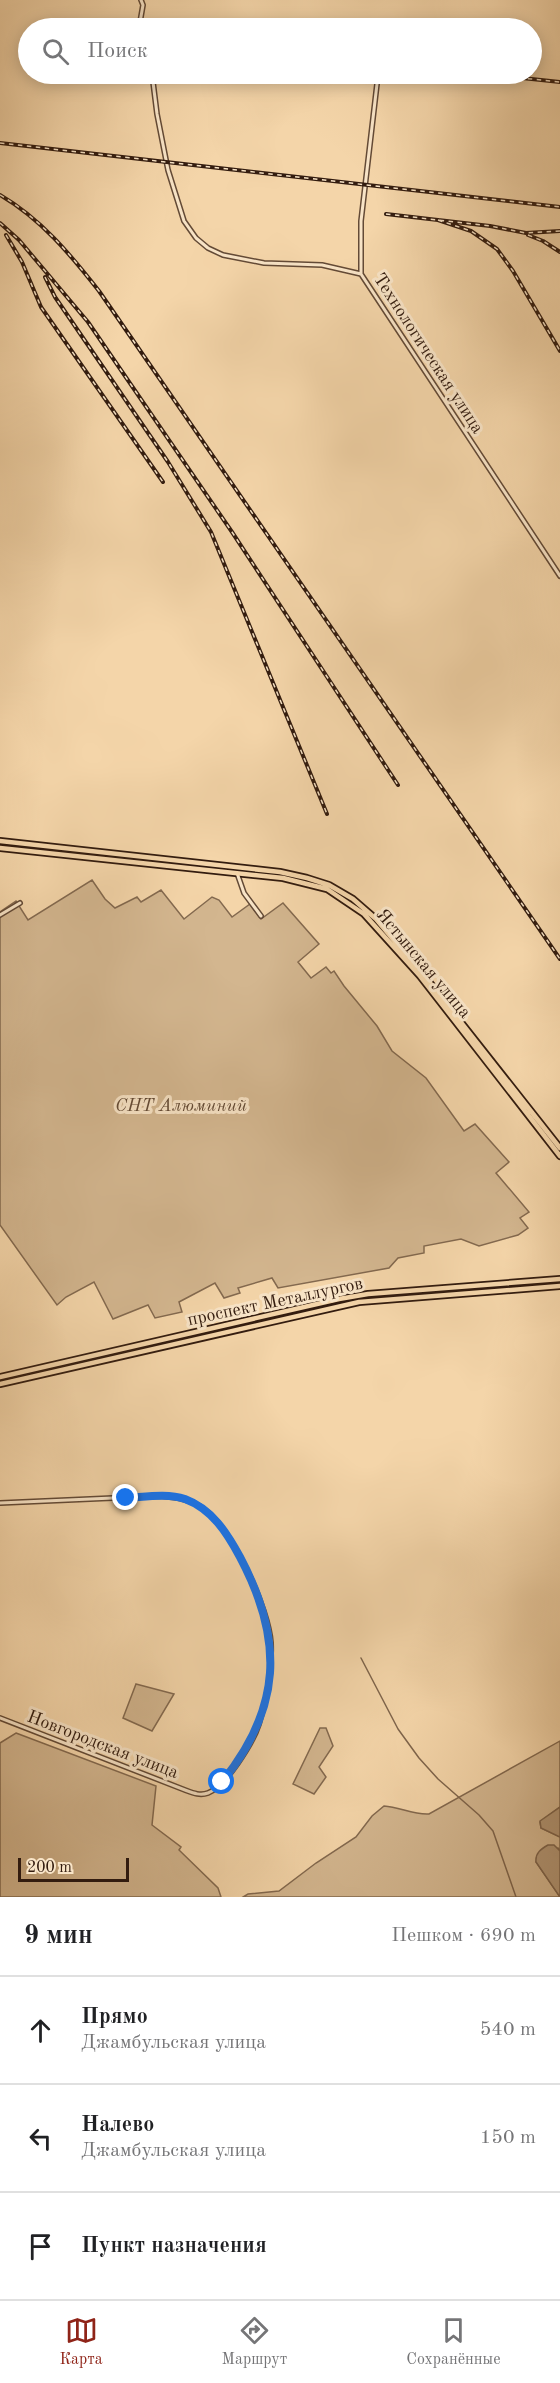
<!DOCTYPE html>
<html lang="ru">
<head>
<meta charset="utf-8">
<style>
	:root { --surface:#fff; --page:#f6f6f6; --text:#202124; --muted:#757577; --line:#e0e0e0; --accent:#8f2418 }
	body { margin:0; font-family:"Old Standard TT",serif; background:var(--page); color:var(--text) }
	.scale { position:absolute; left:18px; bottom:15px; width:111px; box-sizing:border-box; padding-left:6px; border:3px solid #331c0f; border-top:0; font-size:16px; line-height:21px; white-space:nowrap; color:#331c0f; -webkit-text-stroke:4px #f8e4c7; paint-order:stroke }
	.stop { position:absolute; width:18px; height:18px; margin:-14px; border:4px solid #1a73e8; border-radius:50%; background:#fff }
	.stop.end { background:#1a73e8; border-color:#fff; box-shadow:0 2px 6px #0008 }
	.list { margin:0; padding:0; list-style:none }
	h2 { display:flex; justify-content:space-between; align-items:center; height:78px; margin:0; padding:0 24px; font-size:26px }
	h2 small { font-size:20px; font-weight:400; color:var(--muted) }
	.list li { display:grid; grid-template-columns:39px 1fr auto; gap:18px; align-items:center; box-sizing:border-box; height:108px; padding:0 24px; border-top:2px solid var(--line) }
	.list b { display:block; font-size:22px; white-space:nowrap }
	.list p { margin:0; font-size:20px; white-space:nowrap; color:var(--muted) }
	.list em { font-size:20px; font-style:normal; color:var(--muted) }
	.icon { flex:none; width:33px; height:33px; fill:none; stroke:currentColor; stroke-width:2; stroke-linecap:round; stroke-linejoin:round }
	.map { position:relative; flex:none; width:560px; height:1897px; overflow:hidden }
	.search { position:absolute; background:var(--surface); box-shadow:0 3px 15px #0003; left:18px; right:18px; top:18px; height:66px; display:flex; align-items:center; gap:15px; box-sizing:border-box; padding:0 21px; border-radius:33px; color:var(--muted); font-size:22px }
	.sheet { height:402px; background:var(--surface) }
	nav { display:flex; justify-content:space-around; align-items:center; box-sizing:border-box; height:84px; border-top:2px solid var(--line); background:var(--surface); font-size:16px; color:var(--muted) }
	nav a { display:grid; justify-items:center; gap:3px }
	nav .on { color:var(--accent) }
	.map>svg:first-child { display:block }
	.green { fill:#d3b68f; stroke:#83694f; stroke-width:1.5 }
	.water { fill:#b29675; stroke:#7f654c; stroke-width:1.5 }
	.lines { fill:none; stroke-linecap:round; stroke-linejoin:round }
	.stream { stroke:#7f654c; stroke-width:1.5 }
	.minor-casing { stroke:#634a36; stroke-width:6 }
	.primary-casing { stroke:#331c0f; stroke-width:8 }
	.minor { stroke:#f8e4c7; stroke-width:3 }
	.primary { stroke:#f4d5a9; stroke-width:4.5 }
	.rail-casing { stroke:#331c0f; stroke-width:4 }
	.rail { stroke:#f8e4c7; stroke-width:1.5; stroke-dasharray:4.5; stroke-linecap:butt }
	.route { stroke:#1a73e8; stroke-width:8 }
	.labels { text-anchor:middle; stroke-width:6; stroke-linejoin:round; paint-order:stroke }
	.street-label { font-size:18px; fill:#331c0f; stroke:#f8e4c7 }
	.park-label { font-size:18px; font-style:italic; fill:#634a35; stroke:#f8e4c7 }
</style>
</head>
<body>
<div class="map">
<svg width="560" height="1897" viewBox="0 0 560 1897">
	<rect width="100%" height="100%" fill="#f4d5a9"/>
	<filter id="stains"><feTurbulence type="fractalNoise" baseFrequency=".00333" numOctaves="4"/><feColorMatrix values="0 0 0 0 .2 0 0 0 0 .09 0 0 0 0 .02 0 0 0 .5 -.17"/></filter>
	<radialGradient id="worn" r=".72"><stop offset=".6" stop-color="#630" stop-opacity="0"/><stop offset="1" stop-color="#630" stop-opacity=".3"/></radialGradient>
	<!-- green -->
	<path class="green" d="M92,880l13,19 10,9 22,-11 4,5 20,-12 23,29 28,-22 7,3 13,17 18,-13 11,15 22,-16 36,41 -21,18 13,16 15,-11 5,6 3,-2 10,15 33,40 15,25 34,27 38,53 11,-7 34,38 -13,11 33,39 -9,6 8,10 -10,7 -39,11 -18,-7 -37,7v7l-26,5 -9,10 -111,20 -6,-10 -34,10 2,5 -16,5 -9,-15 -36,19 3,10 -27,6 -7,-13 -35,14 -19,-37 -28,15 -9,8 -57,-80v-313l16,-11 12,19z
		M136,1684l38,10 -22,37 -29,-13z
		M320,1728h6l7,18 -14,21 7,10 -12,17 -21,-10z
		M16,1733l140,53 -4,39 29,22 -2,3 39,38 3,9h-221v-154z
		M560,1741v66l-20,15 1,6 19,9v14l-2,-3 -22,14 24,35h-317l5,-3 31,-3 37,-28 40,-26 16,-21 12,-10c16,1 29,9 45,8z"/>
	<!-- water -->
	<path class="water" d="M560,1807v30l-19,-9 -1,-7z
		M548,1845h6l6,6v46l-24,-35c-1,-9 5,-13 12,-17z"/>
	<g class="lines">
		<!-- stream -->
		<path class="stream" d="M361,1658l37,71 21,29 19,21 41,36 14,16 23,66"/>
		<defs>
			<path id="minor" d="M139,28l4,-23 -2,-5
				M152,74l5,40 11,56 16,51 12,17 12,10 15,7 41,8 58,2 39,9
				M377,84l-16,137v53l199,302
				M237,873l7,20 17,23
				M0,915l20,-12
				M0,1503l158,-7c18,1 33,3 47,14 28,21 64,99 66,133 1,27 -4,56 -12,81 -6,19 -33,62 -51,69 -8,3 -15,0 -23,-3l-185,-72"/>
			<path id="primary" d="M0,841l280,31 27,6 22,7 24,14 23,20 54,64 130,165
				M0,848l283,30 44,11 37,25 56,62 140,180
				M0,1377l339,-78 29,-5 192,-15
				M0,1384l359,-82 201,-16"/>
		</defs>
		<!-- minor casing -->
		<use href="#minor" class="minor-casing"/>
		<!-- primary casing -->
		<use href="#primary" class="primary-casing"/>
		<!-- minor -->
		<use href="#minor" class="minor"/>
		<!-- primary -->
		<use href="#primary" class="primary"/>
		<defs>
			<path id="rail" d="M483,74l77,8
				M0,143l560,64
				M0,195c41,24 70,59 99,96l461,668
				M386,214l104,12 36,7 34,-2
				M438,220l33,11 26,18 16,22 47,80
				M0,223l19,17 69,82 144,210 166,253
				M6,235l16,27 19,45 122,175
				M528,235l15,6 17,11
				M45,277l10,20 113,165 43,70 116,282"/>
		</defs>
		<!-- rail casing -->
		<use href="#rail" class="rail-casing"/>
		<!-- rail -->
		<use href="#rail" class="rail"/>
	</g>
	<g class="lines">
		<!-- route -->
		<path class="route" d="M126,1498c19,-1 41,-5 59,1 27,10 42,34 55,58 44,83 42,151 -18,225"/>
	</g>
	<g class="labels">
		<!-- street labels -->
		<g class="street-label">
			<text transform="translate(429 353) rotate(57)" y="6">Технологическая улица</text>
			<text transform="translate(424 963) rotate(50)" y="6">Ястынская улица</text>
			<text transform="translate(275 1301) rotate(-12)" y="6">проспект Металлургов</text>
			<text transform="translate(103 1744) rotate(21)" y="6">Новгородская улица</text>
		</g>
		<!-- park labels -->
		<g class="park-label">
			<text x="181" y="1111">СНТ Алюминий</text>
		</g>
	</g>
	<rect width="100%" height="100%" filter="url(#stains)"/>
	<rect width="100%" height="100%" fill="url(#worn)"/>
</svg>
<div class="scale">200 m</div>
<div class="stop" style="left:222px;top:1782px"></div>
<div class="stop end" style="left:126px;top:1498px"></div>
<div class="search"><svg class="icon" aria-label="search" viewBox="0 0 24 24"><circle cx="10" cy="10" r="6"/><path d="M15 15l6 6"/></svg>Поиск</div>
</div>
<section class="sheet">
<h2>9 мин<small>Пешком · 690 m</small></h2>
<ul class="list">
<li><svg class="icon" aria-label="ahead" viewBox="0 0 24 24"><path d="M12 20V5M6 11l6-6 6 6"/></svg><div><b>Прямо</b><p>Джамбульская улица</p></div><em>540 m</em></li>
<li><svg class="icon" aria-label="left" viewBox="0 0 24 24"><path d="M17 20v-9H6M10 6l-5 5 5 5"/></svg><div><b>Налево</b><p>Джамбульская улица</p></div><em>150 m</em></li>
<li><svg class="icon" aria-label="arrive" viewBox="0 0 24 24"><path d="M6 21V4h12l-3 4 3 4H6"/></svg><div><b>Пункт назначения</b></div></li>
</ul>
</section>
<nav>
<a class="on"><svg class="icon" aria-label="map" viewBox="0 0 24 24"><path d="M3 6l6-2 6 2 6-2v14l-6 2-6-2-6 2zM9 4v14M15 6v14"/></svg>Карта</a>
<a><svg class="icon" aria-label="directions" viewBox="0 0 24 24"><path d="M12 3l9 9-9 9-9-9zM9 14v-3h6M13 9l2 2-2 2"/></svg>Маршрут</a>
<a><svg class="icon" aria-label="saved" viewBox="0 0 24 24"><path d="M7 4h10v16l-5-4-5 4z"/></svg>Сохранённые</a>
</nav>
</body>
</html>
